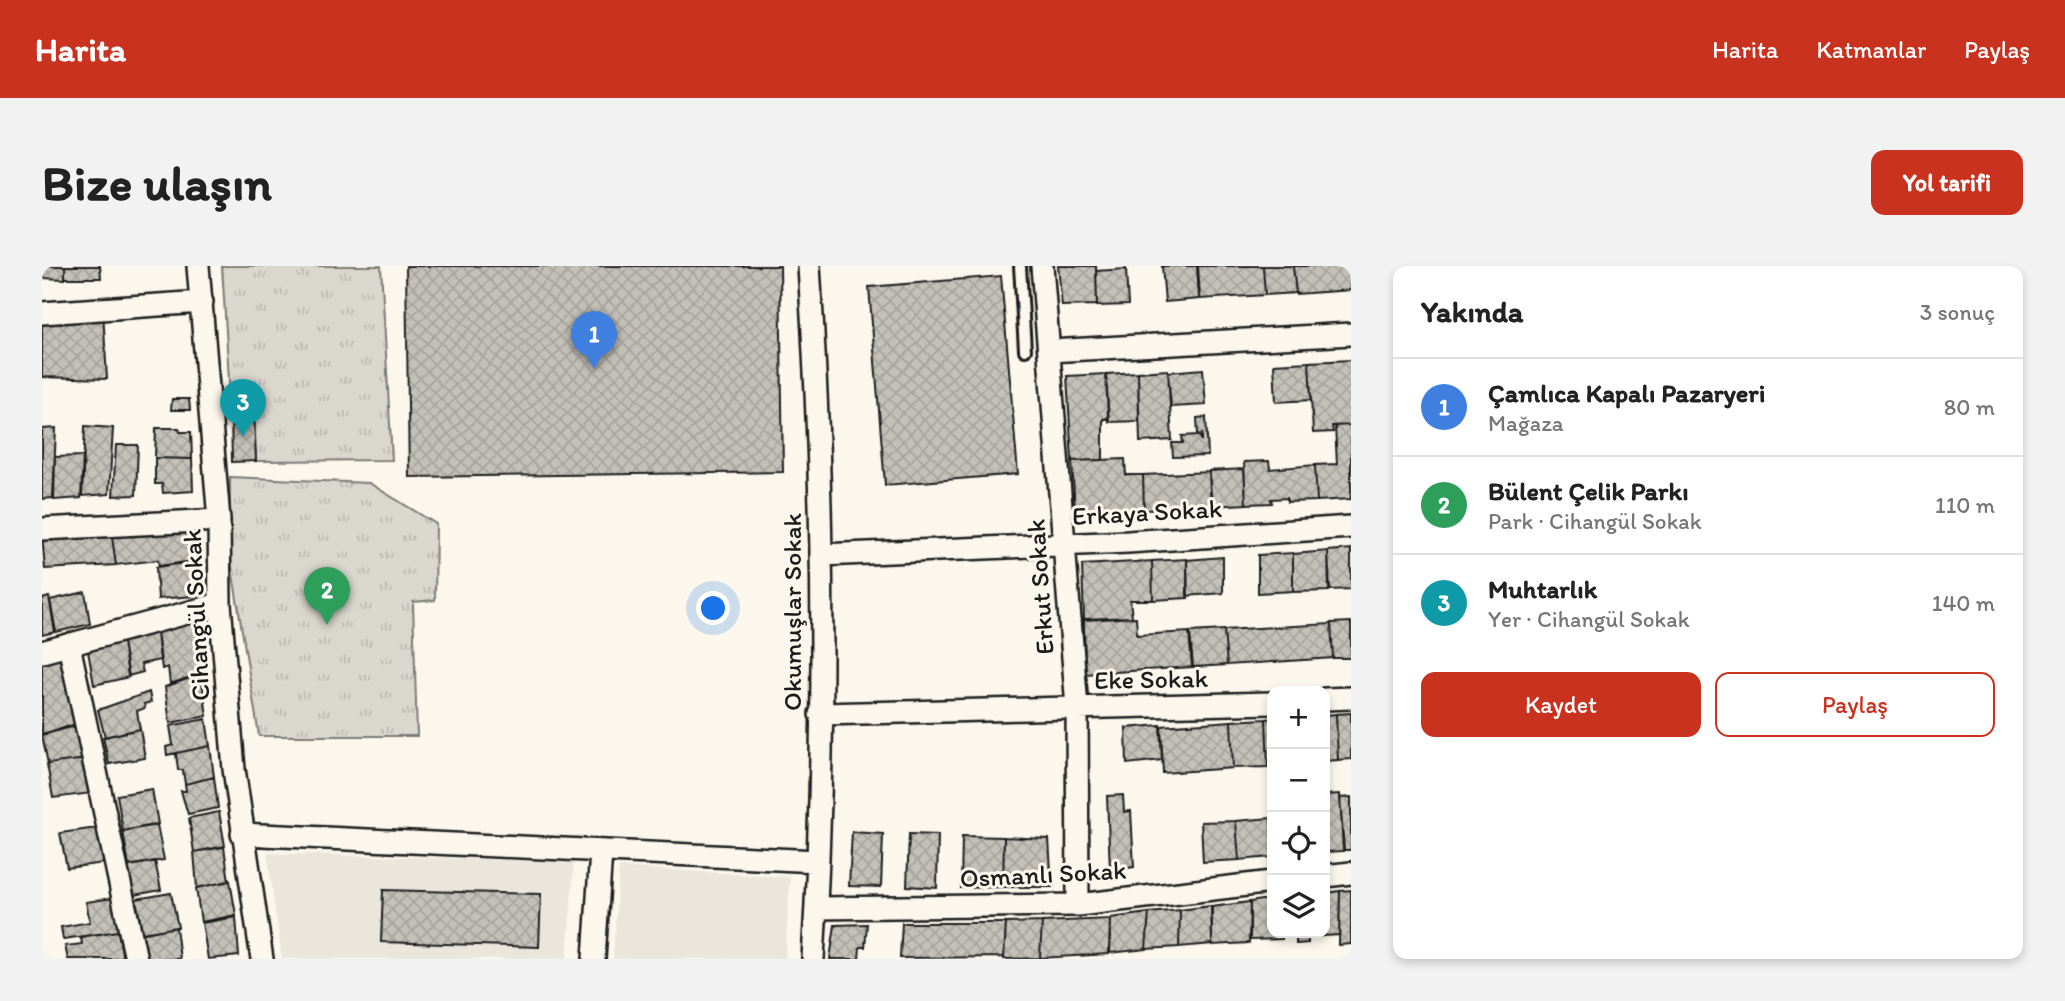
<!DOCTYPE html>
<html lang="tr">
<head>
<meta charset="utf-8">
<style>
	:root { --surface:#fff; --page:#f2f2f2; --text:#222; --muted:#767676; --line:#e0e0e0; --accent:#c8321e }
	body { margin:0; font-family:Itim,sans-serif; background:var(--page); color:var(--text) }
	.controls { position:absolute; right:21px; bottom:21px; display:grid; overflow:hidden; border-radius:14px; box-shadow:0 4px 10px #0003 }
	.controls button { width:63px; height:63px; display:grid; place-items:center; padding:0; border:0; border-bottom:2px solid var(--line); background:var(--surface); color:var(--text); font:35px sans-serif }
	.you { position:absolute; left:672px; top:343px; width:24px; height:24px; margin:-18px; border:5px solid #fff; border-radius:50%; background:#1a73e8; box-shadow:0 0 0 10px #1a73e833 }
	.badge { display:grid; place-items:center; width:46px; height:46px; border-radius:50%; background:var(--accent); color:#fff; font-size:23px; font-weight:700 }
	.pin { position:absolute; translate:-50% -58px; filter:drop-shadow(0 2px 4px #0008) }
	.pin::after { content:''; position:absolute; top:37px; width:24px; height:21px; background:inherit; clip-path:polygon(0 0,100% 0,50% 100%) }
	.list { margin:0; padding:0; list-style:none }
	h2 { display:flex; justify-content:space-between; align-items:center; height:91px; margin:0; padding:0 28px; font-size:30px }
	h2 small { font-size:23px; font-weight:400; color:var(--muted) }
	.list li { display:grid; grid-template-columns:46px 1fr auto; gap:21px; align-items:center; box-sizing:border-box; height:98px; padding:0 28px; border-top:2px solid var(--line) }
	.list b { display:block; font-size:26px; white-space:nowrap }
	.list p { margin:0; font-size:23px; white-space:nowrap; color:var(--muted) }
	.list em { font-size:23px; font-style:normal; color:var(--muted) }
	.actions { display:flex; gap:14px; padding:21px 28px }
	.actions a { flex:1; padding:16px 0; border:2px solid var(--accent); border-radius:14px; text-align:center; font-size:24px; color:var(--accent) }
	.actions .main { background:var(--accent); color:#fff }
	.icon { flex:none; width:38px; height:38px; fill:none; stroke:currentColor; stroke-width:2; stroke-linecap:round; stroke-linejoin:round }
	.map { position:relative; flex:none; width:1309px; height:693px; overflow:hidden; border-radius:14px }
	header { display:flex; align-items:center; gap:42px; box-sizing:border-box; height:98px; padding:0 35px; background:var(--accent); color:#fff }
	header strong { font-size:33px }
	nav { display:flex; gap:38px; margin-inline-start:auto; font-size:24px }
	.intro { display:flex; align-items:center; justify-content:space-between; box-sizing:border-box; height:168px; padding:0 42px }
	h1 { margin:0; font-size:49px }
	.button { padding:18px 32px; border-radius:14px; background:var(--accent); color:#fff; font-size:24px; font-weight:700 }
	main { display:flex; gap:42px; padding:0 42px }
	aside { flex:1; background:var(--surface); border-radius:14px; box-shadow:0 4px 10px #0003 }
	.map>svg:first-child { display:block }
	.built { fill:#eae6dc }
	.grass { fill:url(#grass-tufts); stroke:#7b7a75; stroke-width:2 }
	.building { fill:url(#building-cross-hatch); stroke:#1c1c1c; stroke-width:2 }
	.lines { fill:none; stroke-linecap:round; stroke-linejoin:round }
	.lane-casing { stroke:#1c1c1c; stroke-width:16 }
	.street-casing { stroke:#1c1c1c; stroke-width:26 }
	.lane { stroke:#fbf7ec; stroke-width:10 }
	.street { stroke:#fbf7ec; stroke-width:21 }
	.labels { text-anchor:middle; stroke-width:6; stroke-linejoin:round; paint-order:stroke }
	.street-label { font-size:26px; fill:#1c1c1c; stroke:#fbf7ec }
</style>
</head>
<body>
<header>
<strong>Harita</strong>
<nav><a>Harita</a><a>Katmanlar</a><a>Paylaş</a></nav>
</header>
<div class="intro"><h1>Bize ulaşın</h1><a class="button">Yol tarifi</a></div>
<main>
<div class="map">
<svg width="1309" height="693" viewBox="0 0 1309 693">
	<defs>
		<pattern id="grass-tufts" width="24" height="20" patternUnits="userSpaceOnUse" patternTransform="scale(1.75)"><rect width="24" height="20" fill="#dad7ce"/><path d="M3 7l-1-3M5 7V3M7 7l1-3M15 17l-1-3M17 17v-4M19 17l1-3" fill="none" stroke="#bab8b0"/></pattern>
		<pattern id="building-cross-hatch" width="8" height="8" patternUnits="userSpaceOnUse" patternTransform="scale(1.75)"><rect width="8" height="8" fill="#c3c0b8"/><path d="M0 0l8 8M0 8l8-8" fill="none" stroke="#a7a49e"/></pattern>
	</defs>
	<rect width="100%" height="100%" fill="#fbf7ec"/>
	<filter id="ink" filterUnits="userSpaceOnUse"><feTurbulence type="fractalNoise" baseFrequency=".0143" numOctaves="2"/><feDisplacementMap in="SourceGraphic" scale="14" xChannelSelector="R" yChannelSelector="G"/><feConvolveMatrix kernelMatrix="1 2 1 2 8 2 1 2 1" color-interpolation-filters="sRGB"/></filter>
	<g filter="url(#ink)">
		<!-- built -->
		<path class="built" d="M225,587l307,9 -7,97h-285z
			M577,601l171,10 -5,82h-172z"/>
		<!-- grass -->
		<path class="grass" d="M180,0h159l11,194 -136,1 -2,-48h-23z
			M188,211l139,6 67,41 -1,76 -22,2 4,134h-158l-29,-180z"/>
		<!-- building -->
		<path class="building" d="M0,0h23v13l-23,-1z
			M23,0h35l1,12h-36z
			M364,0h374l3,206 -374,5z
			M1016,0h38l1,39 -35,1z
			M1120,0h35l2,33 -34,3z
			M1156,0h65l2,29 -65,4z
			M1221,0h30l3,27 -31,2z
			M1251,0h58v24l-55,4z
			M1084,3l2,36 -31,1 -1,-35z
			M959,10l17,198 -133,11 -16,-198z
			M61,45l4,68 -65,-2v-62z
			M1309,94v65l-19,1 1,6 -20,1 -4,-71z
			M1267,96l2,38 -35,2 -2,-38z
			M1161,103l3,36 -35,2 -3,-35z
			M1126,104l4,70 -32,2 -2,-70z
			M1096,106l1,49 -30,1 -3,-48z
			M1064,108l2,44 -5,1v41l-31,1 -5,-85z
			M130,133h17l1,11h-19z
			M212,146l2,49 -24,1 -1,-49z
			M1164,151l2,39 -35,1 -1,-14h11l-1,-7 17,-1 3,6v-7l-4,1 -1,-17z
			M1309,159v74l-34,2 -2,-36 22,-1 -2,-38z
			M43,160l28,2 -4,66 -27,2z
			M14,162l-3,70 -11,1v-70z
			M114,162h23l1,4h11l1,27 -37,-1z
			M74,179h22l-2,50 -23,1z
			M41,190l-2,42 -27,2 1,-43z
			M113,192l37,1 1,32 -30,2 -1,-9h-7z
			M1083,193l1,16h17l1,35 -69,3 -3,-52z
			M1227,195l1,8 45,-4 2,36 -30,1v-4l-16,1 1,4 -26,1 -2,-42z
			M1202,203l2,35 -34,2 -3,-35z
			M1167,206l2,35 -34,2v-4h-6v4l-27,1 -1,-35z
			M150,259l1,36 -34,5 -1,-6 -42,5 -5,-35z
			M69,264l5,35 -71,4 -3,-34z
			M1309,283v40l-21,1 -2,-39z
			M1286,285l1,40 -36,1v-38z
			M1251,287v38l-35,2v-38z
			M1181,291v36l-36,3v-36z
			M1145,293l1,39 -35,2 -1,-39z
			M1110,295l1,39h-23l2,17 -48,2 -2,-54z
			M151,296l1,34 -36,3 -2,-32z
			M43,326l5,32 -34,8 -6,-32z
			M7,331l6,35 -13,3v-36z
			M1094,351l1,18 52,-3 3,35 -107,7 -1,-54z
			M153,356l7,51 -32,11 -2,-17 -6,2 -5,-37z
			M1309,356v36h-18l-2,-35z
			M1289,358l2,34 -106,7 -3,-35z
			M1182,364l3,35 -34,2 -3,-35z
			M115,367l3,27 -19,4 2,8 -15,4 -5,-34z
			M81,376l6,35 -35,8 -6,-34z
			M22,389l16,68 -38,11v-73z
			M159,408l6,42 -37,7 -5,-36z
			M107,426l2,10 -7,2 1,4 -8,3 3,18 -35,8 -7,-27z
			M1309,447v46l-13,1 -2,-46z
			M1294,448l2,46 -13,1v-46z
			M1230,452v48l-4,1 -2,-48z
			M164,453l4,27 -43,9 -1,-8 7,-2 -3,-19z
			M1224,453l2,48 -35,1 -2,-47z
			M1189,455l2,47 -70,5 -2,-47z
			M37,459l7,34 -38,5 -6,-29z
			M1118,459l2,35 -35,4 -1,-36z
			M98,463l5,29 -36,6 -6,-27z
			M168,480l4,31 -29,7 -2,-14h-5l-2,-17z
			M44,493l6,34 -39,5 -6,-34z
			M172,511l4,31 -30,6 -7,-23h5l-1,-7z
			M110,523l6,35 -35,7 -6,-36z
			M1298,528l3,57 -18,1v-57z
			M1081,529l1,17 7,-1 3,56 -24,3 -3,-74z
			M1309,531v53h-7l-4,-52z
			M177,546l6,34 -31,6 -5,-34z
			M1229,552l1,39 -33,3 -3,-39z
			M1194,555l3,39 -36,2 -2,-40z
			M115,559l7,35 -35,6 -6,-35z
			M56,562l1,17h2l4,18 -38,5 -7,-35z
			M810,566l31,2 -2,53 -32,-1z
			M867,568l29,1 -1,53 -30,-2z
			M920,570l42,1 -1,50 -42,1z
			M962,571l45,2 3,48h-49z
			M182,581l5,34 -32,7 -3,-36z
			M113,595l6,29 -27,5 -6,-29z
			M188,615l6,34 -35,7 -5,-34z
			M341,624l158,4 -2,53 -158,-5z
			M1309,624v54l-12,1 1,-54z
			M1298,625l-1,44 -30,2v-4h16v-40z
			M129,627l7,34 -36,6 -6,-34z
			M71,632l6,33 -56,8 -2,-12 29,-5 -4,-20z
			M1219,634h11v33h10v6l-32,1v-38z
			M1208,636l-1,41 -37,2v-38z
			M1169,640l1,38 -33,3 1,-37z
			M1138,644l-1,37 -33,2 3,-36z
			M1107,647l-3,36 -36,4 1,-35z
			M194,651l3,39 -31,3 -6,-36z
			M1068,653l-1,35 -69,4 2,-36z
			M1000,656l-2,36 -36,1 2,-36z
			M860,657h104l-2,34 -104,1z
			M825,658l-2,23h-5l-1,12h-29l5,-34z
			M134,661l4,32h-35l-5,-25z
			M76,665l5,28h-55l-3,-13 17,-2 -1,-7z
			M1254,667h12v10l-12,1z"/>
		<g class="lines">
			<defs>
				<path id="lane" d="M978,0l5,84"/>
				<path id="street" d="M156,0l21,254 1,84 14,165 28,190
					M767,0c15,230 18,462 4,693
					M1000,0l35,442 1,197
					M0,47l160,-11
					M1008,85l301,-17
					M0,263l177,-9
					M779,289l307,-13 223,-15
					M27,379l67,314
					M0,386l178,-48
					M1283,433l26,-1
					M778,448l452,-11
					M200,568l576,27
					M1283,610l26,-3
					M774,642l262,-3 194,-23
					M552,693l7,-108"/>
			</defs>
			<!-- lane casing -->
			<use href="#lane" class="lane-casing"/>
			<!-- street casing -->
			<use href="#street" class="street-casing"/>
			<!-- lane -->
			<use href="#lane" class="lane"/>
			<!-- street -->
			<use href="#street" class="street"/>
		</g>
	</g>
	<g class="labels">
		<!-- street labels -->
		<g class="street-label">
			<text transform="translate(1105 246) rotate(-3)" y="9">Erkaya Sokak</text>
			<text transform="translate(998 321) rotate(-94)" y="9">Erkut Sokak</text>
			<text transform="translate(750 346) rotate(-90)" y="9">Okumuşlar Sokak</text>
			<text transform="translate(154 349) rotate(-93)" y="9">Cihangül Sokak</text>
			<text transform="translate(1109 413) rotate(-1)" y="9">Eke Sokak</text>
			<text transform="translate(1001 608) rotate(-3)" y="9">Osmanlı Sokak</text>
		</g>
	</g>
</svg>
<div class="controls">
<button>+</button>
<button>−</button>
<button><svg class="icon" aria-label="locate" viewBox="0 0 24 24"><circle cx="12" cy="12" r="6"/><path d="M12 2v4M12 18v4M2 12h4M18 12h4"/></svg></button>
<button><svg class="icon" aria-label="layers" viewBox="0 0 24 24"><path d="M12 4l9 5-9 5-9-5zM3 14l9 5 9-5"/></svg></button>
</div>
<div class="you"></div>
<div class="pin badge" style="left:552px;top:103px;background:#3f7fe0">1</div>
<div class="pin badge" style="left:285px;top:359px;background:#2e9e5b">2</div>
<div class="pin badge" style="left:201px;top:171px;background:#0f9aa8">3</div>
</div>
<aside>
<h2>Yakında<small>3 sonuç</small></h2>
<ul class="list">
<li><span class="badge" style="background:#3f7fe0">1</span><div><b>Çamlıca Kapalı Pazaryeri</b><p>Mağaza</p></div><em>80 m</em></li>
<li><span class="badge" style="background:#2e9e5b">2</span><div><b>Bülent Çelik Parkı</b><p>Park · Cihangül Sokak</p></div><em>110 m</em></li>
<li><span class="badge" style="background:#0f9aa8">3</span><div><b>Muhtarlık</b><p>Yer · Cihangül Sokak</p></div><em>140 m</em></li>
</ul>
<div class="actions"><a class="main">Kaydet</a><a>Paylaş</a></div>
</aside>
</main>
</body>
</html>
